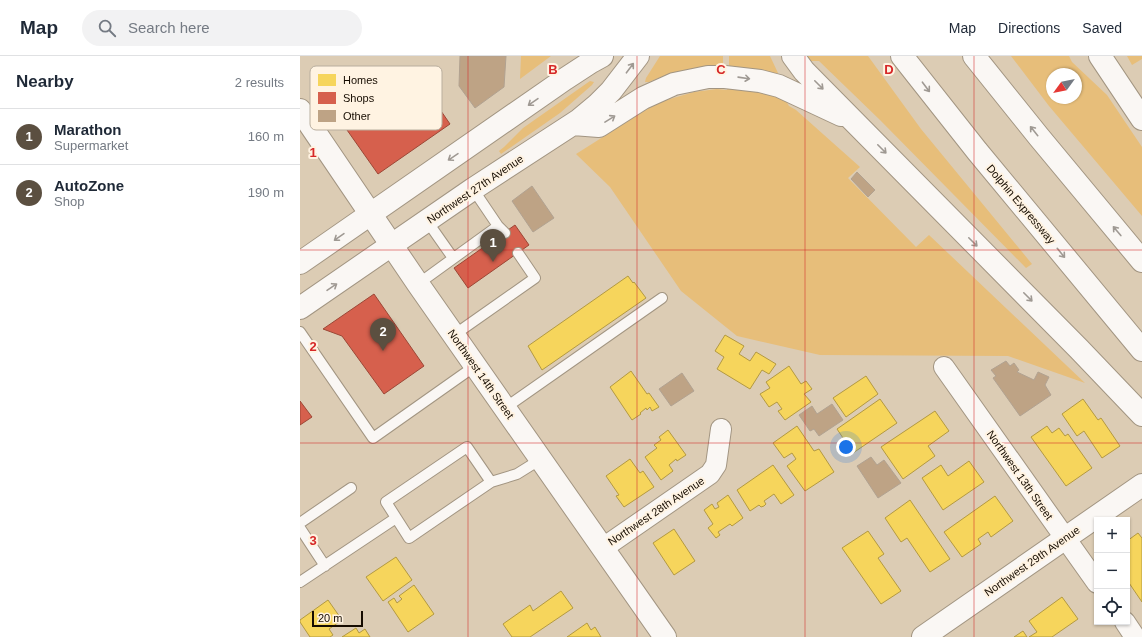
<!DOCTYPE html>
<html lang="en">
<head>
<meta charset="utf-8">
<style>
	:root { --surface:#fff; --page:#f2f2f3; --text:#1f2937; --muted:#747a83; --line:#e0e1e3; --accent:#5b4f40 }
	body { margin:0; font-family:Arial,sans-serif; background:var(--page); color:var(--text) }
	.controls { position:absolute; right:12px; bottom:12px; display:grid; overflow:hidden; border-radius:0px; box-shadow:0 1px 3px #0004 }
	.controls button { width:36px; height:36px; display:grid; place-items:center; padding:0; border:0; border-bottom:1px solid var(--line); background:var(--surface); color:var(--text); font:20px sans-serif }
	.compass { position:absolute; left:746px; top:12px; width:36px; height:36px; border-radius:50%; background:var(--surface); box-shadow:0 1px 3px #0004; rotate:237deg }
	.scale { position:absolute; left:12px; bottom:10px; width:51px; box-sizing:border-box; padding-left:4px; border:2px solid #160c01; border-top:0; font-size:11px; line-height:14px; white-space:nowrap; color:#160c01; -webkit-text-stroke:3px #fff3e2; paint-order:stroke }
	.you { position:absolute; left:546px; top:391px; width:14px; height:14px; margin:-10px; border:3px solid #fff; border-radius:50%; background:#1a73e8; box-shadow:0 0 0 6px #1a73e833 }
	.badge { display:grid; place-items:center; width:26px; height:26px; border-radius:50%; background:var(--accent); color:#fff; font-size:13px; font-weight:700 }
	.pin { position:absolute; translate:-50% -33px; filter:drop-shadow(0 1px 2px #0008) }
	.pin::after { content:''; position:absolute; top:21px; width:14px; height:12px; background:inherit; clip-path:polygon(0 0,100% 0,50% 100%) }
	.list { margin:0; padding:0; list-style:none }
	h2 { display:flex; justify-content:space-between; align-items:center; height:52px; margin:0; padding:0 16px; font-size:17px }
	h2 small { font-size:13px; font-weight:400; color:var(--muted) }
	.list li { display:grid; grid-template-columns:26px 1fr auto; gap:12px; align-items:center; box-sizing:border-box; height:56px; padding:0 16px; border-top:1px solid var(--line) }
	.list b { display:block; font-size:15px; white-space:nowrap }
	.list p { margin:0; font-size:13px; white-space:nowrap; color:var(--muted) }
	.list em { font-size:13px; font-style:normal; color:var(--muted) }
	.icon { flex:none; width:22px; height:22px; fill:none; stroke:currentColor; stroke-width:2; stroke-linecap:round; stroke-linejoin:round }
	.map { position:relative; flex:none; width:842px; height:581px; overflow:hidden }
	header { display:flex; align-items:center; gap:24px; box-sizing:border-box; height:56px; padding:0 20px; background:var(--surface); border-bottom:1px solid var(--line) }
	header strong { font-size:19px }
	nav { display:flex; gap:22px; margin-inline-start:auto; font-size:14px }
	.search { width:280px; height:36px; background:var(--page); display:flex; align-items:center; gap:10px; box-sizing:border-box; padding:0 14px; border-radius:22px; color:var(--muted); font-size:15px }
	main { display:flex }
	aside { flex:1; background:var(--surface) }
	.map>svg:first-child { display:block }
	.green { fill:#e7be7a; fill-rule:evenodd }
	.homes { fill:#f6d55c; stroke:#b39941 }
	.shops { fill:#d6604d; stroke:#9c4736 }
	.building { fill:#bea385; stroke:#b1a291 }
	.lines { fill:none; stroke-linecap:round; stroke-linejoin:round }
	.lane-casing { stroke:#a29582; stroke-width:12 }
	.street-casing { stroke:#a29582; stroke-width:22 }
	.secondary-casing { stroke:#a29582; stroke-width:24 }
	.highway-casing { stroke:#a29582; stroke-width:24 }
	.lane { stroke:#faf7f4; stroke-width:10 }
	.street { stroke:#faf7f4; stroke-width:20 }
	.secondary { stroke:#faf7f4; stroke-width:22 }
	.highway { stroke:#faf7f4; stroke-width:22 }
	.oneway { stroke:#9f9993 }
	.grid { fill:none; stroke:#d62828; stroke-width:1; stroke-opacity:0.55 }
	.labels { text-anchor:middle; stroke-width:4; stroke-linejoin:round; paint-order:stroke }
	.street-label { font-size:11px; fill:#160c01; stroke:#fff3e2 }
	.key { fill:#fff3e2; stroke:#b9ae9e; stroke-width:1 }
	.key-label { font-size:11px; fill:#160c01 }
	.grid-label { font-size:13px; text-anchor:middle; font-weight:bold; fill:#d62828; stroke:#fff3e2; stroke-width:4; stroke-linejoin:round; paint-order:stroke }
</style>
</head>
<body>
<header>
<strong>Map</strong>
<div class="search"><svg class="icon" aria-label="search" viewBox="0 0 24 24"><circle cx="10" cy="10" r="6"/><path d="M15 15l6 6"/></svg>Search here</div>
<nav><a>Map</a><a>Directions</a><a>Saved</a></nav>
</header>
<main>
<aside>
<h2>Nearby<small>2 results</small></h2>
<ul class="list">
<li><span class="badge">1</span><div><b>Marathon</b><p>Supermarket</p></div><em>160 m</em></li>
<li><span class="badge">2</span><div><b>AutoZone</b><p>Shop</p></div><em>190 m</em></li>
</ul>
</aside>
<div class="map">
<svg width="842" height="581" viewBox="0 0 842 581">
	<rect width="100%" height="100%" fill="#dcccb4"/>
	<!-- green -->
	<path class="green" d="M221,0h30l-31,23z
		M360,0h63v10c-25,1 -51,5 -74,16h-4l1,-4z
		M429,0h41l8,17 -2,1 -21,-5 -26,-3z
		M506,0h62l53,73 111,135 -6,4 -146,-148 -61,-59h-8z
		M711,0h58l3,6 35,33 35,52v69l-93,-110zM752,18h24v24h-24z
		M827,0h15v3l-10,6z
		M290,25l4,1 -2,3 -32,28 -59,41 -2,-3 5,-4 19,-19z
		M428,28l55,12 6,10 7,4 64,57 -12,11 68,69 13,-12 156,148 -77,-27 -188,-1 -83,-19 -56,-45 -71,-104 -34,-33 68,-43 19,-10 31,-9 23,-3 10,1z"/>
	<!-- homes -->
	<path class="homes" d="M328,220l5,7 1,-1 12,16 -104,72 -14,-24z
		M425,279l19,11 -5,8 11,7 6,-9 20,12 -7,10 -7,-4 -12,19 -33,-20 7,-12 -9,-6z
		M489,310l12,18 5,-3 6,8 -8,5 7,8 -26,18 -7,-9 4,-2 -5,-7 -8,5 -9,-13 10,-6 -4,-6z
		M331,315l16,23 2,-1 10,14 -7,4 -2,-4 -3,3 -1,-2 -6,5 1,1 -9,6 -22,-33z
		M566,320l12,18 -32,23 -13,-19z
		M580,343l17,24 -44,30 -16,-24z
		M783,343l15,21 3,-2 19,28 -18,12 -18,-27 -7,5 -15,-22z
		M635,355l14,20 -21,15 7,10 -32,23 -22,-32z
		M497,370l17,25 5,-2 15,23 -29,19 -18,-25 9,-7 -4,-6 -8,5 -11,-15z
		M747,370l5,7 7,-5 6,8 3,-2 24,34 -26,18 -35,-49z
		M368,374l18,25 -9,6 -1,-2 -7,6 4,6 -12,9 -16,-23 12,-9 -3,-3 7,-5 -2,-3z
		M330,403l10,14 3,-2 11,16 -30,20 -8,-11 3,-1 -13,-19z
		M669,405l15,21 -41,28 -21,-32 19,-13 7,11z
		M473,409l21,30 -13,9 -7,-10 -10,7 2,3 -2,2 -3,1 -2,-2 -9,6 -13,-21z
		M428,439l15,23 -11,8 -2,-2 -12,8 2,3 -4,3 -8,-10 5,-4 -9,-14 8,-6 3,5 4,-2 -2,-4z
		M695,440l18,25 -22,16 -3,-5 -10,7 3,5 -19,13 -18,-25z
		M610,444l40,59 -20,13 -23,-34 -6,4 -16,-24z
		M374,473l21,32 -21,14 -21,-32z
		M568,475l16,23 -6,4 23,33 -20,13 -39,-56z
		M838,477l4,5v64l-15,-22v-39z
		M96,501l16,23 -29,21 -17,-24z
		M114,529l20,29 -26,18 -20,-30 6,-4 3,5 5,-4 -3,-3z
		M261,535l12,17 -43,29h-18l-9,-13 27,-19 3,6z
		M762,541l16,22 -26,18h-23l8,-5 -8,-11z
		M28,544l14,20 -13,9 4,6 -3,2h-20l-10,-15v-2z
		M287,567l4,7 4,-3 6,10h-34z
		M56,572l3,5 6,-4 5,8h-28z
		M723,575l4,6h-13z"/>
	<!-- shops -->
	<path class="shops" d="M119,23l31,45 -72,50 -31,-44z
		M215,169l14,20 -61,43 -14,-20z
		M74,238l50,72 -40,28 -42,-58 -19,-7z
		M0,345l12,16 -12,8z"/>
	<!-- building -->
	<path class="building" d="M160,0h46l-2,31 -29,21 -16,-22z
		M557,116l18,18 -7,7 -17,-18z
		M232,130l22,32 -21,14 -21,-31z
		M706,305l4,5 4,-3 5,7 -2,2 17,8 4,-8 11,5 -4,8 6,10 -31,21 -27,-38 3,-2 -5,-6z
		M382,317l12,18 -23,15 -12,-17z
		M532,348l11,16 -24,16 -5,-7 -4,2 -11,-16 13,-9 5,8z
		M571,401l6,8 7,-5 17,23 -23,15 -21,-32z"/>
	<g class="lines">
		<defs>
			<path id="lane" d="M173,133l25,37 7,7
				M127,165l26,37
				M118,228l80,-58
				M0,276l73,106 102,-72
				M154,279l81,-57 -17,-25
				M205,352l157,-110
				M191,426l-24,-35 -81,55 23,36 82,-56 26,-8 24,-15
				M0,467l51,-35
				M0,472l25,38
				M0,526l96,-64"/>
			<path id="street" d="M644,311l153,216
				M303,492l107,-74 6,-9 5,-36
				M825,566l10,15"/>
			<path id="secondary" d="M0,54l118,174 247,353
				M623,581l219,-152"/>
			<path id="highway" d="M493,0l11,15 275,278 63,66
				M602,0l75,95 165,199
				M674,0l65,81 103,124
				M800,0l42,63
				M273,68l26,2 44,-28 31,-14 34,-7h17l35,4 19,5 62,29
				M0,207l265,-184 26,-17 11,-6
				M0,252l173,-119 106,-69 18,-15 14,-14 27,-35"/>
		</defs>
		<!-- lane casing -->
		<use href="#lane" class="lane-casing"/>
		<!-- street casing -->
		<use href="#street" class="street-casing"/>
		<!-- secondary casing -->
		<use href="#secondary" class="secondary-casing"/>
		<!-- highway casing -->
		<use href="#highway" class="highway-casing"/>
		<!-- lane -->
		<use href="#lane" class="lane"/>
		<!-- street -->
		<use href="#street" class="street"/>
		<!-- secondary -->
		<use href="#secondary" class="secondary"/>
		<!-- highway -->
		<use href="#highway" class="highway"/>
	</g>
	<!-- one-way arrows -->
	<defs><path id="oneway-shaft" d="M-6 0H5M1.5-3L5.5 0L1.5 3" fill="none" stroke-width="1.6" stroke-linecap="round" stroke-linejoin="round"/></defs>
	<g class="oneway">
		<use href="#oneway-shaft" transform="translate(330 12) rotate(-53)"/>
		<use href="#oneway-shaft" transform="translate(444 22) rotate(8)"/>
		<use href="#oneway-shaft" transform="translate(519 29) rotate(45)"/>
		<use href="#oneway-shaft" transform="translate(626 31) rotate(53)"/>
		<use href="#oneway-shaft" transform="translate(233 46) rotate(145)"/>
		<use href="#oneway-shaft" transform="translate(310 63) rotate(-32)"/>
		<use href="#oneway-shaft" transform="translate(734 75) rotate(-129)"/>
		<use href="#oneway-shaft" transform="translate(582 93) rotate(45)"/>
		<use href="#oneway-shaft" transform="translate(153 101) rotate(146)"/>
		<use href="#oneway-shaft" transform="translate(817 175) rotate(-130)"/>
		<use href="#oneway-shaft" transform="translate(39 181) rotate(145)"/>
		<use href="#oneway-shaft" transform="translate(673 186) rotate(45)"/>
		<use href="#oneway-shaft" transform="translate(761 197) rotate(51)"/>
		<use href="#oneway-shaft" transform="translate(32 231) rotate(-34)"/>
		<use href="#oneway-shaft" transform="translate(728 241) rotate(45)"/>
	</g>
	<!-- grid -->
	<path class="grid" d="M168,0v581M337,0v581M505,0v581M674,0v581M0,194h842M0,387h842"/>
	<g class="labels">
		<!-- street labels -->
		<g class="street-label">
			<text transform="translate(175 133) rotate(-34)" y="4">Northwest 27th Avenue</text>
			<text transform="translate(721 148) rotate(50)" y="4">Dolphin Expressway</text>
			<text transform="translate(181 318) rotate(55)" y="4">Northwest 14th Street</text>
			<text transform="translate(720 419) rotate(55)" y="4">Northwest 13th Street</text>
			<text transform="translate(356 455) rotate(-34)" y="4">Northwest 28th Avenue</text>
			<text transform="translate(732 505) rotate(-35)" y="4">Northwest 29th Avenue</text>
		</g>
	</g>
	<!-- legend -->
	<rect x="10" y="10" width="132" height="64" rx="6" class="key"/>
	<rect x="18" y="18" width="18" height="12" fill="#f6d55c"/>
	<rect x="18" y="36" width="18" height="12" fill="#d6604d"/>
	<rect x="18" y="54" width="18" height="12" fill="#bea385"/>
	<g class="key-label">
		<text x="43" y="28">Homes</text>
		<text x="43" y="46">Shops</text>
		<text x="43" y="64">Other</text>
	</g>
	<g class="grid-label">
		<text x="253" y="18">B</text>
		<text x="421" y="18">C</text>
		<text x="589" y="18">D</text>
		<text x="13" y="101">1</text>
		<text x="13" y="295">2</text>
		<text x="13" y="489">3</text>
	</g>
</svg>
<div class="controls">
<button>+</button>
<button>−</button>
<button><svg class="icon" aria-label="locate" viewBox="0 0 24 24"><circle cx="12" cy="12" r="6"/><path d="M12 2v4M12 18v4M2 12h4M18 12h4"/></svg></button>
</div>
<svg class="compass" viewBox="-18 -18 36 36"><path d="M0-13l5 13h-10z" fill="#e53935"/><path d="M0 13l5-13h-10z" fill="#747a83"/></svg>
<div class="scale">20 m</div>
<div class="you"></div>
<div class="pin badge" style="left:193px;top:206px">1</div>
<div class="pin badge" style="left:83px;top:295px">2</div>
</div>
</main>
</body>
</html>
